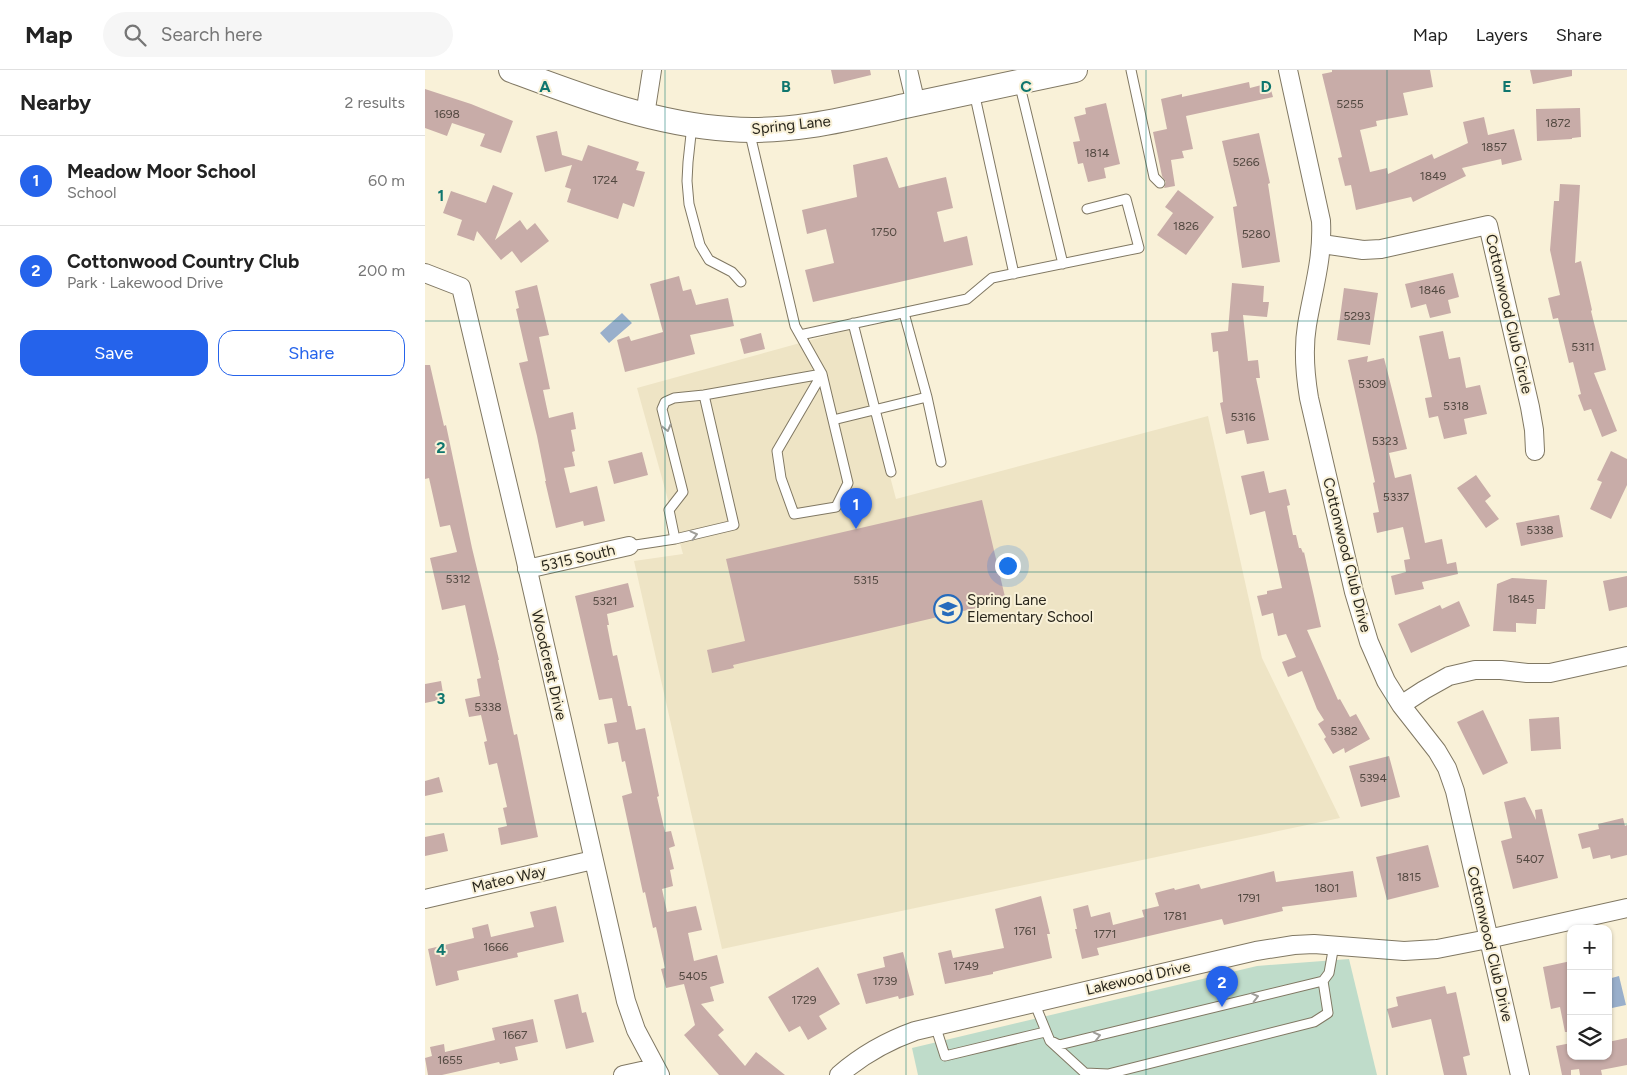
<!DOCTYPE html>
<html lang="en">
<head>
<meta charset="utf-8">
<style>
	:root { --surface:#fff; --page:#f6f6f6; --text:#222; --muted:#767676; --line:#e0e0e0; --accent:#2563eb }
	body { margin:0; font-family:Figtree,sans-serif; background:var(--page); color:var(--text) }
	.controls { position:absolute; right:15px; bottom:15px; display:grid; overflow:hidden; border-radius:10px; box-shadow:0 1px 4px #0004 }
	.controls button { width:45px; height:45px; display:grid; place-items:center; padding:0; border:0; border-bottom:1px solid var(--line); background:var(--surface); color:var(--text); font:25px sans-serif }
	.you { position:absolute; left:582px; top:495px; width:18px; height:18px; margin:-12px; border:4px solid #fff; border-radius:50%; background:#1a73e8; box-shadow:0 0 0 8px #1a73e833 }
	.badge { display:grid; place-items:center; width:32px; height:32px; border-radius:50%; background:var(--accent); color:#fff; font-size:16px; font-weight:700 }
	.pin { position:absolute; translate:-50% -41px; filter:drop-shadow(0 1px 2px #0008) }
	.pin::after { content:''; position:absolute; top:26px; width:18px; height:15px; background:inherit; clip-path:polygon(0 0,100% 0,50% 100%) }
	.list { margin:0; padding:0; list-style:none }
	h2 { display:flex; justify-content:space-between; align-items:center; height:65px; margin:0; padding:0 20px; font-size:21px }
	h2 small { font-size:16px; font-weight:400; color:var(--muted) }
	.list li { display:grid; grid-template-columns:32px 1fr auto; gap:15px; align-items:center; box-sizing:border-box; height:90px; padding:0 20px; border-top:1px solid var(--line) }
	.list b { display:block; font-size:19px; white-space:nowrap }
	.list p { margin:0; font-size:16px; white-space:nowrap; color:var(--muted) }
	.list em { font-size:16px; font-style:normal; color:var(--muted) }
	.actions { display:flex; gap:10px; padding:15px 20px }
	.actions a { flex:1; padding:11px 0; border:1px solid var(--accent); border-radius:15px; text-align:center; font-size:18px; color:var(--accent) }
	.actions .main { background:var(--accent); color:#fff }
	.icon { flex:none; width:28px; height:28px; fill:none; stroke:currentColor; stroke-width:2; stroke-linecap:round; stroke-linejoin:round }
	.map { position:relative; flex:none; width:1202px; height:1005px; overflow:hidden }
	header { display:flex; align-items:center; gap:30px; box-sizing:border-box; height:70px; padding:0 25px; background:var(--surface); border-bottom:1px solid var(--line) }
	header strong { font-size:24px }
	nav { display:flex; gap:28px; margin-inline-start:auto; font-size:18px }
	.search { width:350px; height:45px; background:var(--page); display:flex; align-items:center; gap:12px; box-sizing:border-box; padding:0 18px; border-radius:28px; color:var(--muted); font-size:19px }
	main { display:flex }
	aside { flex:1; background:var(--surface) }
	.map>svg:first-child { display:block }
	.built { fill:#eee4c5 }
	.green { fill:#bfdcca }
	.water { fill:#99afcb }
	.building { fill:#c8aca8 }
	.lines { fill:none; stroke-linecap:round; stroke-linejoin:round }
	.lane-casing { stroke:#807863; stroke-width:11 }
	.street-casing { stroke:#807863; stroke-width:20 }
	.secondary-casing { stroke:#807863; stroke-width:26 }
	.lane { stroke:#fff; stroke-width:9 }
	.street { stroke:#fff; stroke-width:18 }
	.secondary { stroke:#fff; stroke-width:24 }
	.oneway { stroke:#9f9e99 }
	.grid { fill:none; stroke:#0f766e; stroke-width:1; stroke-opacity:0.55 }
	.labels { text-anchor:middle; stroke-width:4; stroke-linejoin:round; paint-order:stroke }
	.number-label { font-size:12px; fill:#524840 }
	.street-label { font-size:15px; fill:#2a271d; stroke:#f9f1d8 }
	.poi-label { font-size:15px; fill:#2a271d; stroke:#f9f1d8; text-anchor:start }
	.grid-label { font-size:16px; text-anchor:middle; font-weight:bold; fill:#0f766e; stroke:#f9f1d8; stroke-width:4; stroke-linejoin:round; paint-order:stroke }
</style>
</head>
<body>
<header>
<strong>Map</strong>
<div class="search"><svg class="icon" aria-label="search" viewBox="0 0 24 24"><circle cx="10" cy="10" r="6"/><path d="M15 15l6 6"/></svg>Search here</div>
<nav><a>Map</a><a>Layers</a><a>Share</a></nav>
</header>
<main>
<aside>
<h2>Nearby<small>2 results</small></h2>
<ul class="list">
<li><span class="badge">1</span><div><b>Meadow Moor School</b><p>School</p></div><em>60 m</em></li>
<li><span class="badge">2</span><div><b>Cottonwood Country Club</b><p>Park · Lakewood Drive</p></div><em>200 m</em></li>
</ul>
<div class="actions"><a class="main">Save</a><a>Share</a></div>
</aside>
<div class="map">
<svg width="1202" height="1005" viewBox="0 0 1202 1005">
	<rect width="100%" height="100%" fill="#f9f1d8"/>
	<!-- built -->
	<path class="built" d="M426,259l45,170 312,-83 54,242 78,160 -618,131 -88,-388 49,-7 -46,-166z"/>
	<!-- green -->
	<path class="green" d="M924,889l28,116h-459l-6,-27 345,-82z"/>
	<!-- water -->
	<path class="water" d="M197,243l10,10 -23,20 -9,-10z
		M1194,906l7,29 -14,3 -4,-14v-15z"/>
	<!-- building -->
	<path class="building" d="M406,0h39l1,5 -37,9z
		M907,0h98l3,17 -30,6 5,22 -32,6 1,5 -17,4 10,42 17,-4 1,6 44,-20 2,5 34,-16 -5,-21 21,-5 4,18 26,-6 8,31 -20,5 -1,-6 -39,9 4,8 -53,26 -2,-5 -55,13 -5,-25 -6,1 -7,-28 4,-1 -20,-83 10,-2z
		M1105,0h42v6l-39,8z
		M824,12l1,6 19,-5 4,14 -87,19 7,33 -11,2 2,7 -13,2 4,26 -11,2 2,-6 -4,-6 -9,-44 14,-3 -6,-30 21,-5v3z
		M0,19l46,15 42,17 -12,32 -21,-7 5,-12 -33,-11 -5,13 -22,-8z
		M681,33l14,61 -16,4 2,10 -18,4 -5,-19 -5,1 -5,-22 7,-1 -6,-24 12,-3 -1,-6z
		M1155,38l1,29 -9,1v1l-35,2 -1,-32z
		M132,61l5,24 20,6 6,-16 51,17 -3,8 9,2 -11,35 -11,-4 -5,16 -51,-17 4,-13 -6,-2 7,-22 -27,7 -9,-36z
		M834,63l11,50 -2,1 12,78 -38,6 -9,-61 4,-1 -15,-65z
		M462,87l12,31 47,-11 7,31 -16,4 7,30 23,-6 6,29 -160,37 -8,-32 29,-7 -8,-34 -19,5 -5,-24 55,-13 -4,-32z
		M1135,114l20,1 -5,78 6,-2 11,49 -1,1 15,59 -12,3 23,58 -15,6 -11,-28 -7,2 -6,-16 3,-1 -8,-32 -4,1 -11,-45 -5,1 -5,-21 12,-3 -10,-45 4,-49h5z
		M68,115l20,8 -18,47 25,-20 7,10 8,-7 14,18 -28,22 -9,-12 -11,9 -24,-29 -3,10 -17,-6 5,-15 -19,-7 8,-22 35,12z
		M753,120l36,27 -28,38 -29,-20 16,-22 -8,-6z
		M1028,203l6,24 -11,3 3,13 -21,5 -4,-14 -15,4 -6,-24z
		M254,206l4,15 8,-2 5,16 32,-7 6,28 -44,9 5,19 -70,18 -8,-32 12,-4 2,5 32,-9 -13,-48z
		M807,213l32,3 -1,16h6l-2,15 -24,-2 5,46 10,-1 2,18h-4l13,62 -22,4 -3,-14 -18,4 -6,-31 3,-1 -5,-51 -5,1 -2,-19 17,-2z
		M112,215l12,50 -10,2 11,52 -7,1 6,28 24,-6 3,17 -5,1 4,21 -3,1 3,14 -11,2 6,25 27,-7 8,35 -21,5 -1,-5 -27,7 -11,-47h1l-9,-45 -18,-73 9,-2 -12,-52 3,-1 -4,-17z
		M919,218l34,5 -8,52 -33,-5z
		M1018,261l6,28 11,-2 6,31 14,-3 7,29 -23,5 3,15 -23,5 -6,-23 -9,2 -4,-20 7,-1 -13,-61z
		M336,263l4,16 -21,5 -4,-15z
		M943,286l-1,6 17,-4 23,91 -18,4 6,25 16,-4 14,69 17,-4 5,25 9,-2 2,12 -36,8 2,7 -29,6 -4,-19 15,-4 -2,-12 6,-1 -7,-32 -26,6 -4,-20 6,-1 -6,-29 2,-1 -27,-122z
		M0,295h5l14,61 2,-1 26,123 27,112h-1l16,75 3,-1 21,103 -37,8 -3,-17 9,-2 -4,-18 4,-1 -10,-44 -8,2 -5,-23 3,-1 -6,-26 -12,2 -4,-18 15,-3 -3,-17 4,-1 -16,-73 -23,5 -12,-52 27,-6 -7,-27 -10,2 -11,-49 -4,1z
		M1186,381l16,8v26l-16,34 -21,-10 12,-27 -5,-2z
		M217,382l6,23 -34,9 -6,-23z
		M839,401l5,22 17,-4 4,16 -3,1 6,29h3l3,13h2l2,5 1,-1 17,75 -14,3 31,70 2,-1 10,18 6,-3 14,25 -25,14 -1,-5 -11,6 -9,-15 2,-2 -8,-13 6,-4 -7,-11 -15,-38 -14,6 -6,-15 14,-5 -10,-23 -8,2 -5,-23 -11,3 -5,-20 10,-2v-3l15,-3 -17,-77 -15,4 -9,-39z
		M1051,405l15,21 -6,5 14,18 -13,9 -29,-40z
		M557,430l24,101 -273,64 1,3 -22,5 -5,-23 38,-9 -19,-82z
		M1134,445l4,22 -42,9 -5,-23z
		M1202,506v31l-18,4 -6,-30z
		M1087,508l35,2 -2,29h-8l-1,15 -20,-1v9l-23,-1 4,-47z
		M203,513l6,24 -27,7 2,11h-2l6,31 4,-1 11,51h3l5,24 9,-2 14,68 -2,1 8,35 6,-1 4,15 -6,2 5,21 -4,1 3,16 -11,3 5,23 29,-6 6,24 -14,3 6,28 23,-6 7,28 -14,4 4,14 -13,3 23,26 -6,5 27,31 11,-14 29,23h-66l-35,-40 11,-10 -11,-41 -18,4 -5,-19 4,-1 -9,-41 -3,1 -8,-36 -2,1 -21,-97 10,-3 -7,-32 -3,1 -4,-20 -10,2 -4,-20 13,-2 -5,-24 -13,2 -24,-104z
		M1034,531l11,25 -59,27 -13,-29 42,-19 2,4z
		M16,611l3,18 -19,4v-19z
		M1058,640l25,53 -25,12 -26,-53z
		M1134,647l2,32 -30,2 -2,-32z
		M964,686l11,41 -39,10 -12,-41z
		M14,707l4,15 -18,4v-15z
		M1100,727l11,23 -1,-10 7,-1 16,69 -45,11 -12,-48 11,-3 -8,-36z
		M1198,748l2,8 2,-1v30l-16,4 -1,-4 -17,4 -3,-12 -8,2 -4,-15 21,-5 -1,-5z
		M19,763l4,18 -23,5v-19z
		M1003,775l11,42 -52,13 -11,-43z
		M849,801l2,11 77,-11 4,26 -75,10 1,4 -59,14 -2,-6 -125,29 2,7 -17,4 -7,-30h2l-4,-20 15,-4 3,12 19,-5 3,13 31,-8 -2,-7 17,-4 -4,-13 19,-5 1,2 24,-6 2,5z
		M616,826l9,38h-3l5,24 -59,14v2l-48,10 -7,-31 13,-3 2,8 51,-10 -9,-39z
		M131,836l8,36 -47,11 1,4 -61,14 2,9 -23,6 -8,-37 46,-11 -2,-10 16,-4 3,13 43,-10 -4,-15z
		M478,882l11,43 -15,4 -1,-3 -32,8 -9,-30 28,-7 -2,-10z
		M1146,891v71h-6l-5,-25 -9,2 -8,-42z
		M393,897l22,37 -21,12 8,13 -19,11 -8,-14 -11,6 -21,-35z
		M1020,916l2,8 9,-2 14,63 -7,2 4,18h-23l-13,-56 -39,9 -5,-19 11,-3 -2,-9z
		M153,924l4,19 4,-1 8,30 -28,7 -12,-49z
		M108,949l5,23 -23,5 3,13 -18,4 -1,-2 -57,13h-14l-3,-17 7,-2 -2,-9 14,-3 1,8 50,-12 -3,-12z
		M1202,968v27l-26,5 1,5h-22l-1,-6 -8,1v5h-9l-6,-29 15,-3v13h37v-14z"/>
	<g class="lines">
		<defs>
			<path id="lane" d="M706,0l23,107 6,6
				M594,12l44,182
				M549,22l40,182
				M267,55l-4,37 -1,19 2,23 11,41 9,15 23,12 9,10
				M479,243l23,84
				M428,253l38,149
				M375,265l167,-36 25,-21 147,-30 -13,-49 -39,10
				M408,350l94,-23 14,65
				M250,469l-6,-29 14,-18 -21,-83 3,-7 9,-4 30,-3 118,-21 -45,77 4,27 13,36 42,-7 12,-24 -26,-109 -27,-48 -46,-196
				M204,476l46,-7 59,-14 -30,-130
				M609,932l16,39 35,32 23,1 206,-52 14,-9 -5,-32
				M510,955l10,31 100,-24
				M628,972l6,3 264,-64 6,-8 5,-28"/>
			<path id="street" d="M483,0l8,34
				M863,0l33,151c2,38 -8,68 -14,104 -4,24 -2,49 2,73l45,194 15,50 17,39 15,24 36,46 10,17 8,23 65,284
				M220,45l7,-45
				M897,174l41,6 18,-1 107,-24 42,182 4,23 1,21
				M0,203l36,14 63,266 102,448 10,29 24,45
				M102,499l102,-23
				M976,635l23,-15 25,-14 26,-6h26l26,3h23l77,-17
				M0,829l168,-39
				M198,1005l32,-7
				M414,1005c23,-20 48,-34 76,-44l341,-80 38,-6 20,-1 90,7 33,-2 51,-10 139,-31"/>
			<path id="secondary" d="M86,0c70,26 142,54 218,59 59,5 118,-10 176,-23 56,-12 113,-24 170,-36"/>
		</defs>
		<!-- lane casing -->
		<use href="#lane" class="lane-casing"/>
		<!-- street casing -->
		<use href="#street" class="street-casing"/>
		<!-- secondary casing -->
		<use href="#secondary" class="secondary-casing"/>
		<!-- lane -->
		<use href="#lane" class="lane"/>
		<!-- street -->
		<use href="#street" class="street"/>
		<!-- secondary -->
		<use href="#secondary" class="secondary"/>
	</g>
	<!-- one-way arrows -->
	<defs><path id="oneway-chevron" d="M-2-3.5L2.5 0L-2 3.5" fill="none" stroke-width="1.6" stroke-linecap="round" stroke-linejoin="round" transform="scale(1.25)"/></defs>
	<g class="oneway">
		<use href="#oneway-chevron" transform="translate(242 358) rotate(76)"/>
		<use href="#oneway-chevron" transform="translate(269 465) rotate(-14)"/>
		<use href="#oneway-chevron" transform="translate(830 927) rotate(-14)"/>
		<use href="#oneway-chevron" transform="translate(672 966) rotate(-14)"/>
	</g>
	<!-- grid -->
	<path class="grid" d="M240,0v1005M481,0v1005M721,0v1005M962,0v1005M0,251h1202M0,502h1202M0,754h1202"/>
	<!-- icons -->
	<defs>
		<symbol id="school-ring" viewBox="-11 -11 22 22"><circle r="9.5" fill="#f9f1d8" stroke="#266bbc" stroke-width="1.5"/><path d="M0-5L7-2L0 1L-7-2ZM-4 1L0 2.5L4 1V4Q0 6-4 4Z" fill="#266bbc"/></symbol>
	</defs>
	<g fill-rule="evenodd">
		<use href="#school-ring" x="507" y="523" width="32" height="32"/>
	</g>
	<g class="labels">
		<!-- number labels -->
		<g class="number-label">
			<text x="925" y="38">5255</text>
			<text x="22" y="48">1698</text>
			<text x="1133" y="57">1872</text>
			<text x="1069" y="81">1857</text>
			<text x="672" y="87">1814</text>
			<text x="821" y="96">5266</text>
			<text x="1008" y="110">1849</text>
			<text x="180" y="114">1724</text>
			<text x="761" y="160">1826</text>
			<text x="459" y="166">1750</text>
			<text x="831" y="168">5280</text>
			<text x="1007" y="224">1846</text>
			<text x="932" y="250">5293</text>
			<text x="1158" y="281">5311</text>
			<text x="947" y="318">5309</text>
			<text x="1031" y="340">5318</text>
			<text x="818" y="351">5316</text>
			<text x="960" y="375">5323</text>
			<text x="971" y="431">5337</text>
			<text x="1115" y="464">5338</text>
			<text x="33" y="513">5312</text>
			<text x="441" y="514">5315</text>
			<text x="1096" y="533">1845</text>
			<text x="180" y="535">5321</text>
			<text x="63" y="641">5338</text>
			<text x="919" y="665">5382</text>
			<text x="948" y="712">5394</text>
			<text x="1105" y="793">5407</text>
			<text x="984" y="811">1815</text>
			<text x="902" y="822">1801</text>
			<text x="824" y="832">1791</text>
			<text x="750" y="850">1781</text>
			<text x="600" y="865">1761</text>
			<text x="680" y="868">1771</text>
			<text x="71" y="881">1666</text>
			<text x="541" y="900">1749</text>
			<text x="268" y="910">5405</text>
			<text x="460" y="915">1739</text>
			<text x="379" y="934">1729</text>
			<text x="90" y="969">1667</text>
			<text x="25" y="994">1655</text>
		</g>
		<!-- street labels -->
		<g class="street-label">
			<text transform="translate(366 55) rotate(-6)" y="5">Spring Lane</text>
			<text transform="translate(1084 244) rotate(77)" y="5">Cottonwood Club Circle</text>
			<text transform="translate(922 485) rotate(76)" y="5">Cottonwood Club Drive</text>
			<text transform="translate(153 488) rotate(-13)" y="5">5315 South</text>
			<text transform="translate(124 595) rotate(77)" y="5">Woodcrest Drive</text>
			<text transform="translate(84 809) rotate(-13)" y="5">Mateo Way</text>
			<text transform="translate(1065 874) rotate(77)" y="5">Cottonwood Club Drive</text>
			<text transform="translate(713 908) rotate(-13)" y="5">Lakewood Drive</text>
		</g>
		<!-- poi labels -->
		<g class="poi-label">
			<text x="542" y="535">Spring Lane<tspan x="542" dy="17">Elementary School</tspan></text>
		</g>
	</g>
	<g class="grid-label">
		<text x="120" y="22">A</text>
		<text x="361" y="22">B</text>
		<text x="601" y="22">C</text>
		<text x="841" y="22">D</text>
		<text x="1082" y="22">E</text>
		<text x="16" y="131">1</text>
		<text x="16" y="383">2</text>
		<text x="16" y="634">3</text>
		<text x="16" y="885">4</text>
	</g>
</svg>
<div class="controls">
<button>+</button>
<button>−</button>
<button><svg class="icon" aria-label="layers" viewBox="0 0 24 24"><path d="M12 4l9 5-9 5-9-5zM3 14l9 5 9-5"/></svg></button>
</div>
<div class="you"></div>
<div class="pin badge" style="left:431px;top:459px">1</div>
<div class="pin badge" style="left:797px;top:937px">2</div>
</div>
</main>
</body>
</html>
